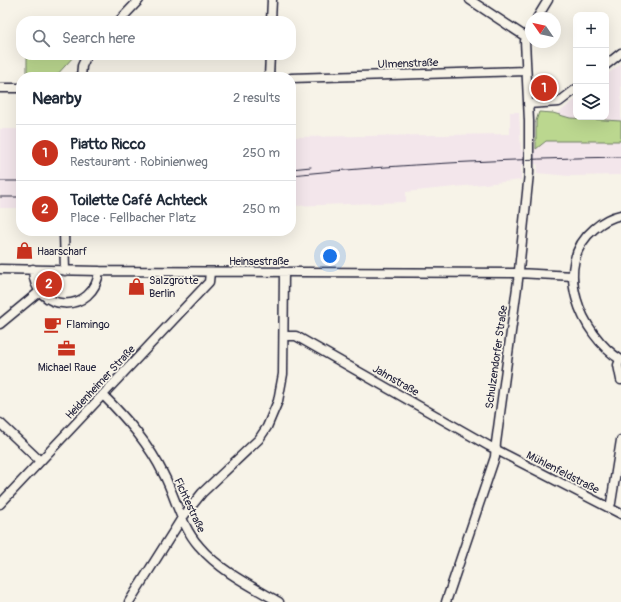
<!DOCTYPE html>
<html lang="en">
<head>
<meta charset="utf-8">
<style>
	:root { --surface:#fff; --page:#f2f2f3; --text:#1f2937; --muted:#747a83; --line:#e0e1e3; --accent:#c8321e }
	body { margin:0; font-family:Pangolin,sans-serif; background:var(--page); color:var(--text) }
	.controls { position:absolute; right:12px; top:12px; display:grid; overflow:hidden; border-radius:8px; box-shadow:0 4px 16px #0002 }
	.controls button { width:36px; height:36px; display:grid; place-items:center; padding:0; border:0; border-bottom:1px solid var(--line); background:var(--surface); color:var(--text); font:20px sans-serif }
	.compass { position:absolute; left:525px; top:12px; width:36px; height:36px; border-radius:50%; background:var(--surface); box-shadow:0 4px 16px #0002; rotate:304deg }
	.you { position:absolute; left:330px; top:256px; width:14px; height:14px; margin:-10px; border:3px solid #fff; border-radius:50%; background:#1a73e8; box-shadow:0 0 0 6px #1a73e833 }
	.badge { display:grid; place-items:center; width:26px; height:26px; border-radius:50%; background:var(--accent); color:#fff; font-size:13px; font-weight:700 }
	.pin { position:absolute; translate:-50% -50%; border:2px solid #fff; box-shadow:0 1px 4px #0006 }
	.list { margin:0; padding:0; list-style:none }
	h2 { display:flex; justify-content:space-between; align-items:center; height:52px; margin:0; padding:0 16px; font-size:17px }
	h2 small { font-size:13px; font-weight:400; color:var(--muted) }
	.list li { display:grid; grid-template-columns:26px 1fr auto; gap:12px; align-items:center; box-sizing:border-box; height:56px; padding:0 16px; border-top:1px solid var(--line) }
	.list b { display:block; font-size:15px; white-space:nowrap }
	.list p { margin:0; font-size:13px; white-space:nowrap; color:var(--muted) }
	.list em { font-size:13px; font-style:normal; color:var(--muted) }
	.icon { flex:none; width:22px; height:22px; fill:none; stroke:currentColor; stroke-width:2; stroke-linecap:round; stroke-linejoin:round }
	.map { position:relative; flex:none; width:621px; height:602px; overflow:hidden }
	.search { position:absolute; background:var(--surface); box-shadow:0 4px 16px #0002; left:16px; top:16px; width:280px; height:44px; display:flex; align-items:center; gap:10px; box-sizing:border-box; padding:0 14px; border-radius:16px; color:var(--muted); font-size:15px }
	.panel { position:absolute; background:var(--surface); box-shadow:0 4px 16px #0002; left:16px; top:72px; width:280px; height:164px; border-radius:16px }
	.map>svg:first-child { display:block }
	.built { fill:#f3e6eb }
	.green { fill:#bbd78f; stroke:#6e7c65 }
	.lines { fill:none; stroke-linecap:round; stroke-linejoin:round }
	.minor-casing { stroke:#22223b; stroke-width:11 }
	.minor { stroke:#f7f3e8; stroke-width:8 }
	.tram { stroke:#22223b; stroke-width:1 }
	.labels { text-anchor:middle; stroke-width:3.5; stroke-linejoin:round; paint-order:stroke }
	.street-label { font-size:11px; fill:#22223b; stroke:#f7f3e8 }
	.poi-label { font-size:11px; fill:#22223b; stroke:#f7f3e8; text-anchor:start }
</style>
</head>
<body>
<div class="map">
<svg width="621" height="602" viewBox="0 0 621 602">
	<rect width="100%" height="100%" fill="#f7f3e8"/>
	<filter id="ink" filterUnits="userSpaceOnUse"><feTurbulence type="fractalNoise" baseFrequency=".025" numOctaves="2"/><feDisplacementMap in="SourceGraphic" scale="8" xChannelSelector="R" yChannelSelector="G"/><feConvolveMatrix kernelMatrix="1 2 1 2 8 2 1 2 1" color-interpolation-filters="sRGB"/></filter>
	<g filter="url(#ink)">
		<!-- built -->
		<path class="built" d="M621,64v57l-51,-3 -13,-4 19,-15v18h30v-42z
			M510,112h9l2,38 15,-1 10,-8h75v34l-51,1 -33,-3 1,-7 -1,-2 -16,1v15l-115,12v10l-115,4v-69l219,-3z
			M0,129h21v79h-21z"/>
		<!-- green -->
		<path class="green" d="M27,55h48l-20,22h-28z
			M539,112l14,1 17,5 51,3v20h-75l-10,8v-28z"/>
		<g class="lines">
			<defs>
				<path id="minor" d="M470,0l56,37
					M537,18l11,-18
					M119,21l20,-21
					M271,21l1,-21
					M606,65l15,-12
					M81,77l1,-11 5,-11
					M269,77l1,-22
					M291,78l235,-7
					M0,88h21
					M528,104l31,-2 17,-13
					M621,215c-10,2 -19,7 -27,14 -43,36 -13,106 27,131
					M64,231l1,40
					M0,269l99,2 419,2 55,3
					M33,269c0,45 62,46 66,2
					M0,324l40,-33
					M284,336h12l193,110 132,68
					M620,360l-2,5 3,15
					M103,395c24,24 46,49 61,80 12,23 17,51 35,71 21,25 52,40 80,56
					M0,423l40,38
					M0,504l209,-222 1,-10
					M609,508l2,-5 10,-63
					M129,602l53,-84 20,-25 57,-54 8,-12 11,-26 5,-27 1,-102
					M446,602l49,-145 1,-14 22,-163 11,-107v-52l-4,-80 6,-12"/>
			</defs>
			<!-- minor casing -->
			<use href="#minor" class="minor-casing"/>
			<!-- minor -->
			<use href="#minor" class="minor"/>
			<!-- tram -->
			<path class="tram" d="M291,169l20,-2
				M291,175c110,-11 220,-16 330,-18
				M0,181h21
				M0,197h21"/>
		</g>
	</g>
	<!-- icons -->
	<defs>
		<symbol id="shop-bare" viewBox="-9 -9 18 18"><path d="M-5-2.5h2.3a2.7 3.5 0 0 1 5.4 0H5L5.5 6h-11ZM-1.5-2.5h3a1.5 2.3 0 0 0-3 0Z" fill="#c8321e" stroke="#f7f3e8" stroke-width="2.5" paint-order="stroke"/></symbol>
		<symbol id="cafe-bare" viewBox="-9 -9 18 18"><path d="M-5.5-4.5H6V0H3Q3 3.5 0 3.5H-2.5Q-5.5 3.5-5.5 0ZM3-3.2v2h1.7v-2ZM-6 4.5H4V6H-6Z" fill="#c8321e" stroke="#f7f3e8" stroke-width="2.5" paint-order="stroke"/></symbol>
		<symbol id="office-bare" viewBox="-9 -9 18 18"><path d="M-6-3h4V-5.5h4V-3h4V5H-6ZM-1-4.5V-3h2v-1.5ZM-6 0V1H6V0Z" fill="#c8321e" stroke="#f7f3e8" stroke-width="2.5" paint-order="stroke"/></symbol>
	</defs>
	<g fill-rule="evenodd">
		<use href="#shop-bare" x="12" y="238" width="25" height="25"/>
		<use href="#shop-bare" x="124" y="274" width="25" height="25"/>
		<use href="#cafe-bare" x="40" y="312" width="25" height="25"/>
		<use href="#office-bare" x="54" y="336" width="25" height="25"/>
	</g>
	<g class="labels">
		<!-- street labels -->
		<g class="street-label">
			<text transform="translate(408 63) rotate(-2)" y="4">Ulmenstraße</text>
			<text x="259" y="265">Heinsestraße</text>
			<text transform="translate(496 357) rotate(-82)" y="4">Schulzendorfer Straße</text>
			<text transform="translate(396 380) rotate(30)" y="4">Jahnstraße</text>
			<text transform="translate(100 382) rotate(-47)" y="4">Heidenheimer Straße</text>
			<text transform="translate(563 472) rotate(27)" y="4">Mühlenfeldstraße</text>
			<text transform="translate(190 505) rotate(65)" y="4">Fichtestraße</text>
		</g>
		<!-- poi labels -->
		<g class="poi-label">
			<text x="37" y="255">Haarscharf</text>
			<text x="149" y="284">Salzgrotte<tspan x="149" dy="13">Berlin</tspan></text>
			<text x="66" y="328">Flamingo</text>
			<text x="67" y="371" text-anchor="middle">Michael Raue</text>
		</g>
	</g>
</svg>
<div class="controls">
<button>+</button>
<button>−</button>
<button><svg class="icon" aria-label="layers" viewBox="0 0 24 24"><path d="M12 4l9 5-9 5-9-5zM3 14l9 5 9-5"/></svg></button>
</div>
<svg class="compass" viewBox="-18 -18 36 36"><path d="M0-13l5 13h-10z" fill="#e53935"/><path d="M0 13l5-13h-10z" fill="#747a83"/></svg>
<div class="you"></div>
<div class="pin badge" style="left:544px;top:88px">1</div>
<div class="pin badge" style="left:49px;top:284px">2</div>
<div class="search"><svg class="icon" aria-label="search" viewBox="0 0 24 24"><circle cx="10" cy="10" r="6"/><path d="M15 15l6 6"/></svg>Search here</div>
<section class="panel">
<h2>Nearby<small>2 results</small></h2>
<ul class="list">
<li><span class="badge">1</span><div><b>Piatto Ricco</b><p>Restaurant · Robinienweg</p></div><em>250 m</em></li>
<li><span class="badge">2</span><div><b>Toilette Café Achteck</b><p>Place · Fellbacher Platz</p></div><em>250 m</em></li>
</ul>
</section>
</div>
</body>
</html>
